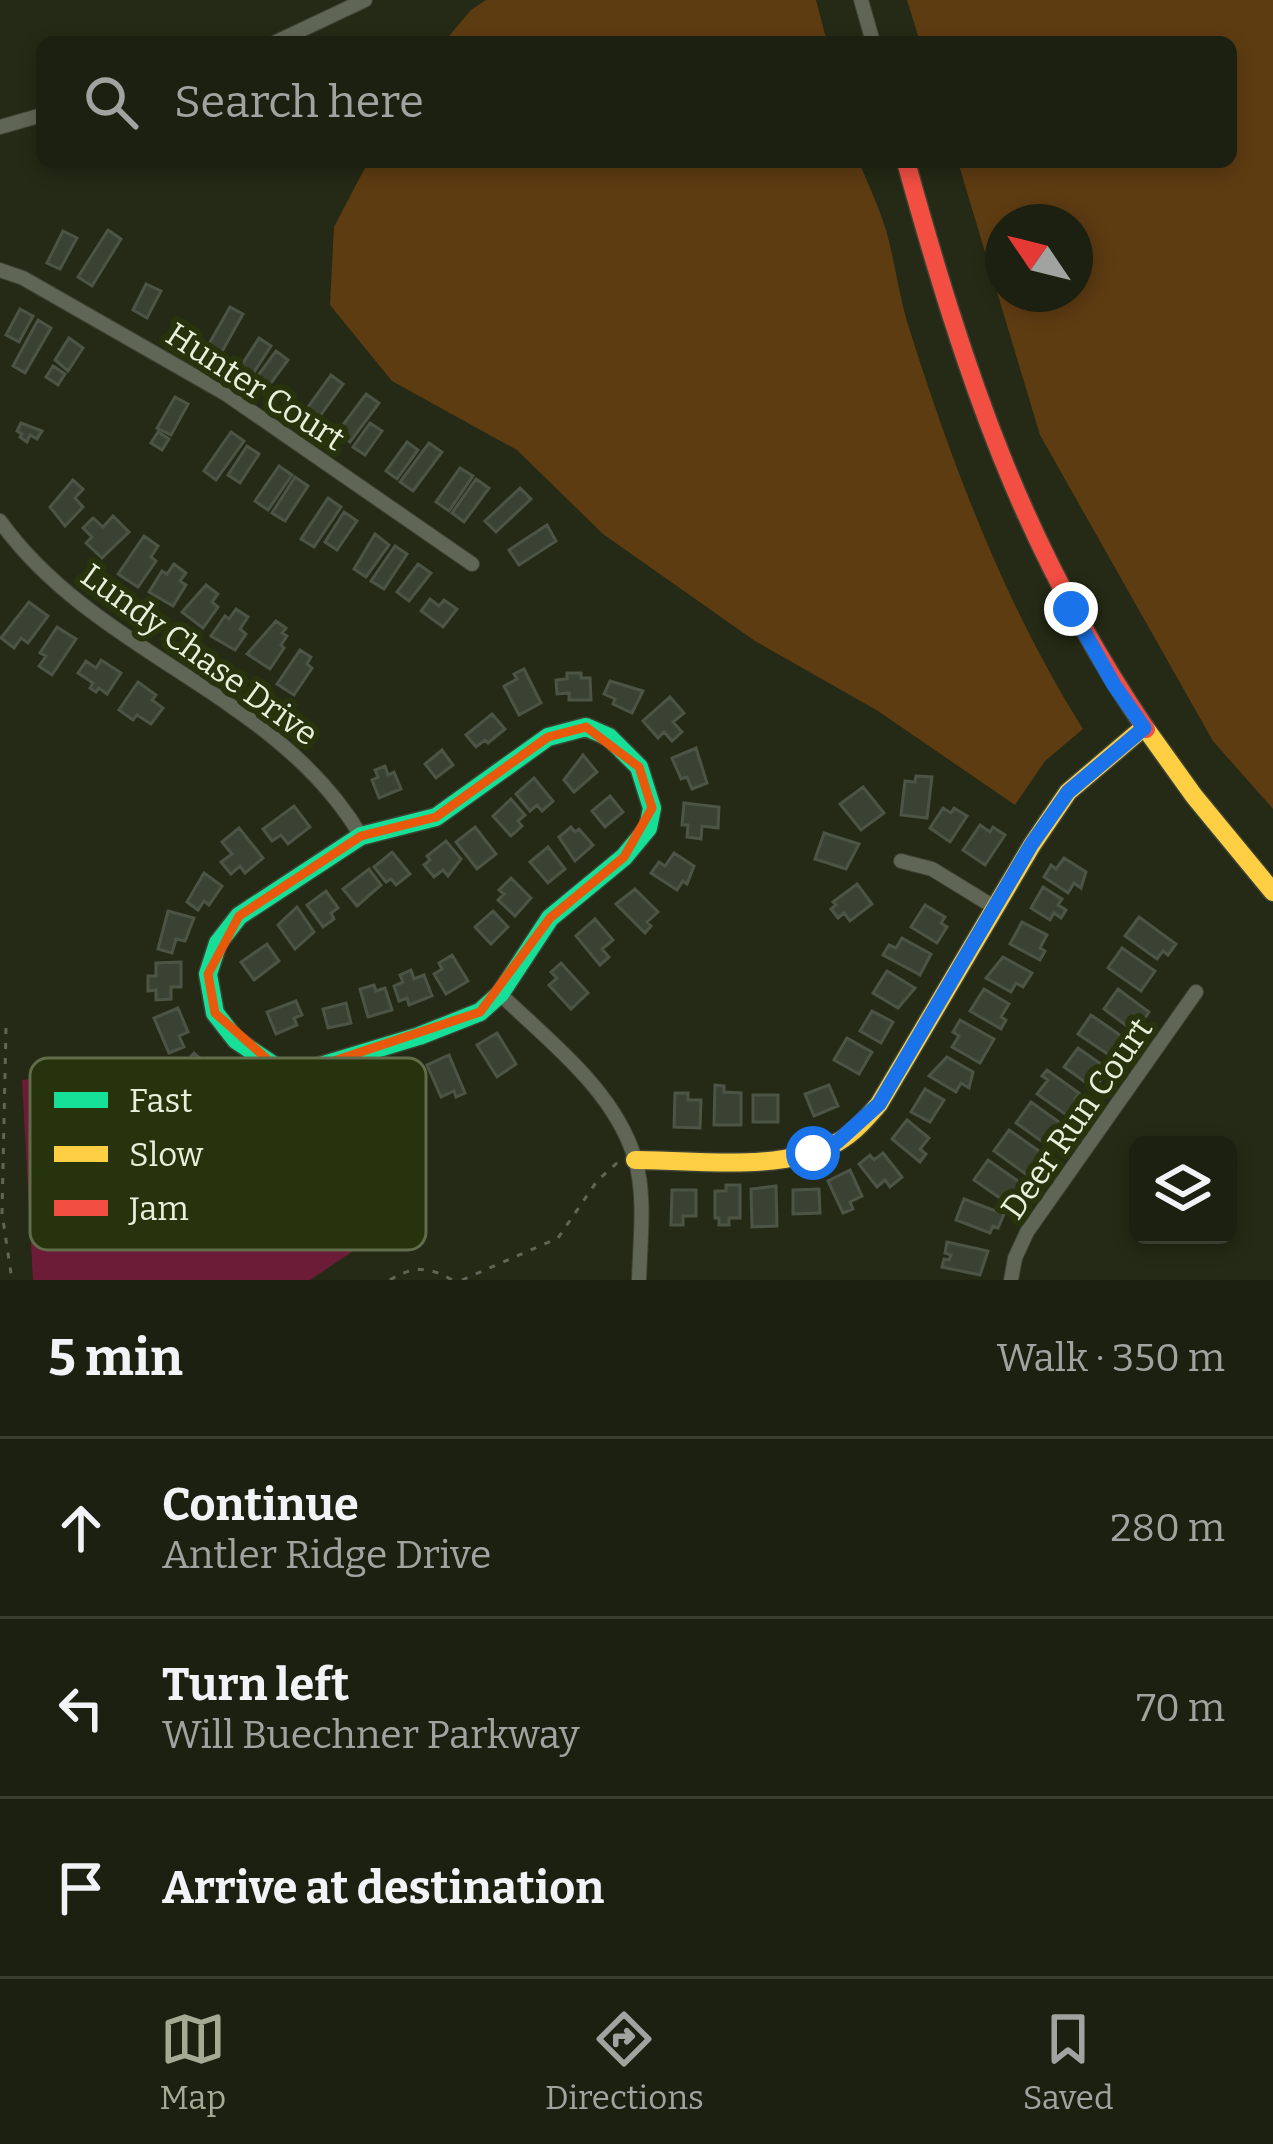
<!DOCTYPE html>
<html lang="en">
<head>
<meta charset="utf-8">
<style>
	:root { --surface:#1b2010; --page:#242819; --text:#f1f3f6; --muted:#a0a39f; --line:#393e30; --accent:#a3ab94 }
	body { margin:0; font-family:Bitter,serif; background:var(--page); color:var(--text) }
	.controls { position:absolute; right:36px; bottom:36px; display:grid; overflow:hidden; border-radius:18px; box-shadow:0 6px 18px #0003 }
	.controls button { width:108px; height:108px; display:grid; place-items:center; padding:0; border:0; border-bottom:3px solid var(--line); background:var(--surface); color:var(--text); font:60px sans-serif }
	.compass { position:absolute; left:985px; top:204px; width:108px; height:108px; border-radius:50%; background:var(--surface); box-shadow:0 6px 18px #0003; rotate:305deg }
	.stop { position:absolute; width:36px; height:36px; margin:-27px; border:9px solid #1a73e8; border-radius:50%; background:#fff }
	.stop.end { background:#1a73e8; border-color:#fff; box-shadow:0 3px 12px #0008 }
	.list { margin:0; padding:0; list-style:none }
	h2 { display:flex; justify-content:space-between; align-items:center; height:156px; margin:0; padding:0 48px; font-size:51px }
	h2 small { font-size:39px; font-weight:400; color:var(--muted) }
	.list li { display:grid; grid-template-columns:78px 1fr auto; gap:36px; align-items:center; box-sizing:border-box; height:180px; padding:0 48px; border-top:3px solid var(--line) }
	.list b { display:block; font-size:45px; white-space:nowrap }
	.list p { margin:0; font-size:39px; white-space:nowrap; color:var(--muted) }
	.list em { font-size:39px; font-style:normal; color:var(--muted) }
	.icon { flex:none; width:66px; height:66px; fill:none; stroke:currentColor; stroke-width:2; stroke-linecap:round; stroke-linejoin:round }
	.map { position:relative; flex:none; width:1273px; height:1280px; overflow:hidden }
	.search { position:absolute; background:var(--surface); box-shadow:0 6px 18px #0003; left:36px; right:36px; top:36px; height:132px; display:flex; align-items:center; gap:30px; box-sizing:border-box; padding:0 42px; border-radius:18px; color:var(--muted); font-size:45px }
	.sheet { height:696px; background:var(--surface) }
	nav { display:flex; justify-content:space-around; align-items:center; box-sizing:border-box; height:168px; border-top:3px solid var(--line); background:var(--surface); font-size:33px; color:var(--muted) }
	nav a { display:grid; justify-items:center; gap:6px }
	nav .on { color:var(--accent) }
	.map>svg:first-child { display:block }
	.green { fill:#5e3c12; fill-rule:evenodd }
	.water { fill:#6c1c36 }
	.building { fill:#3a4333; stroke:#4c5445; stroke-width:3 }
	.lines { fill:none; stroke-linecap:round; stroke-linejoin:round }
	.street-casing { stroke:#3d4333; stroke-width:16 }
	.fast-casing { stroke:#3d4333; stroke-width:21 }
	.slow-casing { stroke:#3d4333; stroke-width:21 }
	.jam-casing { stroke:#3d4333; stroke-width:21 }
	.path { stroke:#606656; stroke-width:3; stroke-dasharray:6 9; stroke-linecap:butt }
	.street { stroke:#606656; stroke-width:14 }
	.fast { stroke:#16e098; stroke-width:18 }
	.slow { stroke:#ffcf43; stroke-width:18 }
	.jam { stroke:#f24e42; stroke-width:18 }
	.route { stroke:#1a73e8; stroke-width:15 }
	.marked { fill:none; stroke:#e8590c; stroke-width:9; stroke-linejoin:round }
	.labels { text-anchor:middle; stroke-width:12; stroke-linejoin:round; paint-order:stroke }
	.street-label { font-size:33px; fill:#e7f0d9; stroke:#27330c }
	.key { fill:#27330c; stroke:#616c4a; stroke-width:3 }
	.key-label { font-size:33px; fill:#e7f0d9 }
</style>
</head>
<body>
<div class="map">
<svg width="1273" height="1280" viewBox="0 0 1273 1280">
	<rect width="100%" height="100%" fill="#242a15"/>
	<!-- green -->
	<path class="green" d="M486,0h330l11,42h-383l27,-32z
		M907,0h366v809l-60,-68 -173,-306 -82,-273h273v-120h-311zM1075,222v72h-72v-72z
		M368,162h491c9,22 20,45 27,68 9,32 13,66 23,98 44,139 96,277 174,401l-38,32 -30,44 -137,-94 -123,-70 -152,-107 -86,-84 -125,-69 -62,-76 4,-78z"/>
	<!-- water -->
	<path class="water" d="M65,1074l20,15 11,25 17,6 53,68 33,19 27,1 18,12 27,4 132,-50 -20,57 -73,49h-277l-11,-200z"/>
	<!-- building -->
	<path class="building" d="M108,230l13,9 -29,47 -14,-9z
		M63,231l14,7 -17,31 -13,-6z
		M146,284l15,7 -14,27 -14,-8z
		M230,307l13,7 -24,43 -13,-8z
		M20,309l13,7 -14,26 -13,-7z
		M38,320l13,8 -26,45 -12,-7z
		M69,338l14,10 -15,23 -13,-11z
		M259,338l12,8 -20,31 -12,-8z
		M276,351l12,9 -20,27 -12,-9z
		M53,366l12,8 -7,11 -12,-8z
		M331,375l12,9 -28,39 -12,-9z
		M366,394l13,9 -29,39 -13,-9z
		M175,397l13,7 -17,31 -14,-7z
		M21,423l21,8 -5,8 -7,-4 -3,7 -7,-5 2,-3 -5,-3z
		M370,423l12,8 -17,24 -12,-8z
		M158,432l11,7 -7,11 -11,-7z
		M231,432l13,9 -28,39 -12,-9z
		M407,442l11,8 -21,29 -11,-8z
		M429,443l13,9 -29,39 -13,-9z
		M247,446l12,8 -19,29 -12,-8z
		M279,466l13,9 -24,35 -13,-9z
		M460,468l13,8 -24,35 -13,-9z
		M295,477l13,9 -23,35 -13,-8z
		M476,479l13,9 -25,34 -12,-9z
		M73,480l10,9 -8,9 8,9 -18,19 -15,-19z
		M520,488l11,11 -35,33 -11,-11z
		M328,498l13,9 -27,40 -13,-8z
		M344,512l13,9 -20,29 -12,-8z
		M113,516l16,16 -27,26 -16,-15 6,-6 -9,-9 10,-10 10,9z
		M547,525l9,16 -37,24 -10,-15z
		M375,534l14,11 -23,32 -12,-8z
		M144,536l14,10 -7,11 5,4 -18,26 -20,-13z
		M395,546l12,8 -23,35 -13,-8z
		M174,564l12,9 -6,8 6,4 -13,21 -24,-14 13,-21 5,3z
		M418,564l13,9 -22,28 -12,-9z
		M206,585l12,9 -6,8 6,5 -15,21 -21,-16z
		M430,599l9,7 5,-6 13,9 -14,18 -22,-16z
		M29,602l19,14 -20,27 -7,-5 -7,10 -13,-10z
		M236,609l12,8 -8,12 6,5 -11,16 -24,-14 14,-20 4,3z
		M276,621l10,7 -4,5 5,3 -6,9 3,3 -14,21 -23,-15z
		M57,627l19,12 -24,36 -13,-9 7,-10 -6,-3z
		M300,650l11,7 -4,7 5,4 -18,27 -17,-11z
		M101,660l20,13 -14,21 -8,-6 -3,4 -6,-4 3,-5 -15,-10 8,-12 10,7z
		M524,669l17,34 -22,12 -15,-29 13,-7 -3,-5z
		M567,673h14v5h9l1,22h-22v-7l-12,1 -1,-14 11,-1z
		M610,681l33,10 -11,22 -19,-9 2,-5 -11,-5z
		M138,682l18,13 -4,5 11,8 -12,16 -14,-9 -4,5 -14,-10z
		M670,697l14,16 -11,9 9,10 -10,9 -8,-9 -6,6 -15,-17z
		M492,714l13,15 -17,14 -3,-3 -9,7 -10,-12z
		M696,748l11,35 -15,6 -5,-12 -6,2 -9,-21z
		M442,750l11,15 -17,13 -11,-14z
		M583,755l14,17 -23,20 -10,-12z
		M385,766l3,9 6,-3 7,17 -22,9 -7,-18 6,-3 -3,-7z
		M916,776l16,1 -5,41 -26,-3 4,-34 10,1z
		M534,778l19,23 -11,10 -5,-6 -7,6 -14,-17z
		M863,787l21,26 -23,17 -21,-26z
		M610,796l13,16 -18,15 -13,-16z
		M511,799l14,16 -7,6 4,5 -11,10 -18,-20z
		M684,803l35,4 -1,21 -16,-2 -1,13 -14,-2 1,-12h-6z
		M294,806l16,21 -22,17 -7,-9 -9,6 -9,-12z
		M943,808l8,5 3,-5 13,8 -17,26 -20,-14z
		M980,825l10,7 3,-5 12,8 -20,30 -22,-15z
		M475,827l21,27 -19,15 -21,-27z
		M571,827l4,5 4,-3 14,16 -18,16 -16,-24z
		M239,828l24,30 -18,15 -5,-7 -9,8 -10,-12 11,-8 -10,-12z
		M824,833l35,11 -13,25 -31,-10z
		M446,841l15,18 -13,17 -5,-6 -9,7 -10,-12 6,-5 -3,-4z
		M548,847l17,22 -17,14 -18,-21z
		M392,852l18,22 -14,11 -5,-6 -5,3 -12,-15z
		M674,853l20,13 -7,18 -4,-3 -6,9 -26,-17 8,-11 6,4z
		M1064,858l22,14 -5,16 -7,-5 -6,10 -24,-16 7,-12 5,4z
		M369,869l12,16 -24,21 -14,-17z
		M204,873l18,13 -13,19 -5,-4 -6,9 -11,-8z
		M511,878l20,20 -16,18 -17,-16 6,-6 -5,-4z
		M857,884l15,20 -22,17 -6,-8 -6,5 -7,-9 5,-4 -3,-3z
		M1043,887l19,12 -4,6 8,5 -5,8 -7,-5 -4,7 -19,-12z
		M635,889l23,23 -11,10 4,4 -6,7 -29,-29z
		M326,891l12,17 -7,5 3,6 -11,8 -16,-22z
		M925,905l20,12 -4,6 6,4 -10,16 -26,-16z
		M297,907l17,25 -19,17 -17,-24z
		M168,911l26,7 -9,23 -9,-2 -4,14 -14,-4z
		M493,911l15,16 -17,17 -16,-17z
		M1139,917l37,27 -8,11 -5,-4 -6,8 -32,-23z
		M595,919l18,21 -11,9 7,8 -9,8 -24,-29z
		M1022,922l25,13 -7,13 5,3 -5,9 -30,-16z
		M902,938l29,16 -11,21 -37,-20 6,-10 7,3z
		M267,944l12,17 -25,19 -13,-18z
		M1122,948l33,23 -14,20 -33,-23z
		M452,955l16,26 -22,13 -12,-20 8,-5 -3,-6z
		M1003,957l29,16 -9,14 -7,-4 -5,9 -25,-14z
		M181,962v25h-10v12l-15,1v-10l-8,1v-15h8v-13z
		M561,963l27,30 -17,16 -22,-24 8,-7 -6,-6z
		M411,970l3,9 10,-4 8,21 -23,9 -2,-7 -8,3 -5,-15 9,-4 -3,-7z
		M887,971l28,17 -17,20 -25,-15z
		M374,985l2,6 9,-3 7,22 -24,7 -8,-28z
		M984,989l25,15 -8,13 5,3 -5,9 -31,-18z
		M1118,989l31,23 -14,20 -31,-23z
		M296,1001l6,14 -8,3 3,7 -21,9 -9,-22z
		M346,1003l5,20 -23,5 -5,-19z
		M178,1008l10,24 -9,4 5,11 -15,6 -15,-35z
		M872,1011l21,11 -12,21 -21,-12z
		M1091,1015l36,25 -15,17 -34,-23z
		M960,1020l34,19 -14,24 -28,-16 7,-11 -6,-4z
		M497,1033l19,31 -19,13 -20,-32z
		M847,1038l25,14 -13,22 -25,-14z
		M1078,1048l30,21 -13,20 -31,-22z
		M194,1053l10,9 4,-4 18,18 -17,17 -27,-27z
		M449,1055l16,38 -9,4 -2,-6 -13,6 -14,-32z
		M947,1057l26,15 -4,16 -8,-5 -5,9 -27,-16z
		M1047,1070l32,23 -4,6 8,5 -11,15 -35,-25 11,-14 -6,-4z
		M715,1085l9,1v6l17,1v32h-27z
		M829,1085l9,21 -24,10 -9,-22z
		M925,1089l19,11 -14,22 -19,-10z
		M675,1093h13v7h13l-1,28 -26,-1z
		M753,1095h25v27h-25z
		M1031,1102l35,25 -15,21 -35,-25z
		M907,1120l22,18 -9,11 6,5 -6,8 -28,-23z
		M1009,1130l37,26 -19,19 -33,-24z
		M883,1153l19,24 -12,10 -5,-7 -8,7 -18,-23 11,-9 4,5z
		M988,1160l37,26 -14,20 -37,-26z
		M850,1170l12,26 -12,6 3,7 -10,4 -15,-32z
		M726,1185h14v33h-11v7h-10v-7h-4v-27h11z
		M776,1186l1,40 -25,1 -1,-38z
		M819,1189l1,24 -27,1v-24z
		M672,1190h24v26h-13v9h-12z
		M964,1199l40,15 -6,14 -5,-2 -3,7 -34,-13z
		M947,1242l41,9 -8,24 -38,-8 2,-8 5,1 2,-5 -6,-2z"/>
	<g class="lines">
		<defs>
			<path id="street" d="M861,0l12,42
				M276,42l89,-42
				M0,127l42,-12
				M0,270l23,8 203,116 246,170
				M0,521c96,134 277,172 361,315
				M901,861l31,8 62,38
				M500,994c49,47 115,97 135,165 11,36 5,83 4,121
				M1011,1280l4,-22 12,-26 169,-240"/>
			<path id="fast" d="M586,727l23,10 30,30 13,41 -4,20 -24,29 -74,61 -50,76 -20,18 -61,24 -109,33 -34,-2 -40,-27 -21,-27 -7,-39 10,-31 21,-27 122,-80 75,-19 112,-80z"/>
			<path id="slow" d="M1146,729l48,67 79,96
				M635,1160c63,0 145,13 203,-18 16,-9 29,-24 41,-38l153,-259 36,-53 75,-64"/>
			<path id="jam" d="M906,162c59,211 115,383 240,567"/>
		</defs>
		<!-- street casing -->
		<use href="#street" class="street-casing"/>
		<!-- fast casing -->
		<use href="#fast" class="fast-casing"/>
		<!-- slow casing -->
		<use href="#slow" class="slow-casing"/>
		<!-- jam casing -->
		<use href="#jam" class="jam-casing"/>
		<!-- path -->
		<path class="path" d="M6,1028l-4,185 10,67
			M390,1280c23,-14 38,-14 62,0
			M462,1280l96,-42 39,-57 21,-19"/>
		<!-- street -->
		<use href="#street" class="street"/>
		<!-- fast -->
		<use href="#fast" class="fast"/>
		<!-- slow -->
		<use href="#slow" class="slow"/>
		<!-- jam -->
		<use href="#jam" class="jam"/>
	</g>
	<g class="lines">
		<!-- route -->
		<path class="route" d="M813,1153l24,-11 42,-38 152,-259 37,-53 76,-64 -30,-43 -43,-76"/>
	</g>
	<!-- marked area -->
	<path class="marked" d="M586,727l53,40 13,41 -28,49 -74,61 -70,94 -170,57 -34,-2 -61,-54 -7,-39 31,-58 122,-80 75,-19 112,-80z"/>
	<g class="labels">
		<!-- street labels -->
		<g class="street-label">
			<text transform="translate(256 386) rotate(33)" y="12">Hunter Court</text>
			<text transform="translate(200 654) rotate(36)" y="12">Lundy Chase Drive</text>
			<text transform="translate(1076 1118) rotate(-55)" y="12">Deer Run Court</text>
		</g>
	</g>
	<!-- legend -->
	<rect x="30" y="1058" width="396" height="192" rx="18" class="key"/>
	<rect x="54" y="1092" width="54" height="16" fill="#16e098"/>
	<rect x="54" y="1146" width="54" height="16" fill="#ffcf43"/>
	<rect x="54" y="1200" width="54" height="16" fill="#f24e42"/>
	<g class="key-label">
		<text x="129" y="1112">Fast</text>
		<text x="129" y="1166">Slow</text>
		<text x="129" y="1220">Jam</text>
	</g>
</svg>
<div class="controls">
<button><svg class="icon" aria-label="layers" viewBox="0 0 24 24"><path d="M12 4l9 5-9 5-9-5zM3 14l9 5 9-5"/></svg></button>
</div>
<svg class="compass" viewBox="-18 -18 36 36"><path d="M0-13l5 13h-10z" fill="#e53935"/><path d="M0 13l5-13h-10z" fill="#a0a39f"/></svg>
<div class="stop" style="left:813px;top:1153px"></div>
<div class="stop end" style="left:1071px;top:609px"></div>
<div class="search"><svg class="icon" aria-label="search" viewBox="0 0 24 24"><circle cx="10" cy="10" r="6"/><path d="M15 15l6 6"/></svg>Search here</div>
</div>
<section class="sheet">
<h2>5 min<small>Walk · 350 m</small></h2>
<ul class="list">
<li><svg class="icon" aria-label="ahead" viewBox="0 0 24 24"><path d="M12 20V5M6 11l6-6 6 6"/></svg><div><b>Continue</b><p>Antler Ridge Drive</p></div><em>280 m</em></li>
<li><svg class="icon" aria-label="left" viewBox="0 0 24 24"><path d="M17 20v-9H6M10 6l-5 5 5 5"/></svg><div><b>Turn left</b><p>Will Buechner Parkway</p></div><em>70 m</em></li>
<li><svg class="icon" aria-label="arrive" viewBox="0 0 24 24"><path d="M6 21V4h12l-3 4 3 4H6"/></svg><div><b>Arrive at destination</b></div></li>
</ul>
</section>
<nav>
<a class="on"><svg class="icon" aria-label="map" viewBox="0 0 24 24"><path d="M3 6l6-2 6 2 6-2v14l-6 2-6-2-6 2zM9 4v14M15 6v14"/></svg>Map</a>
<a><svg class="icon" aria-label="directions" viewBox="0 0 24 24"><path d="M12 3l9 9-9 9-9-9zM9 14v-3h6M13 9l2 2-2 2"/></svg>Directions</a>
<a><svg class="icon" aria-label="saved" viewBox="0 0 24 24"><path d="M7 4h10v16l-5-4-5 4z"/></svg>Saved</a>
</nav>
</body>
</html>
